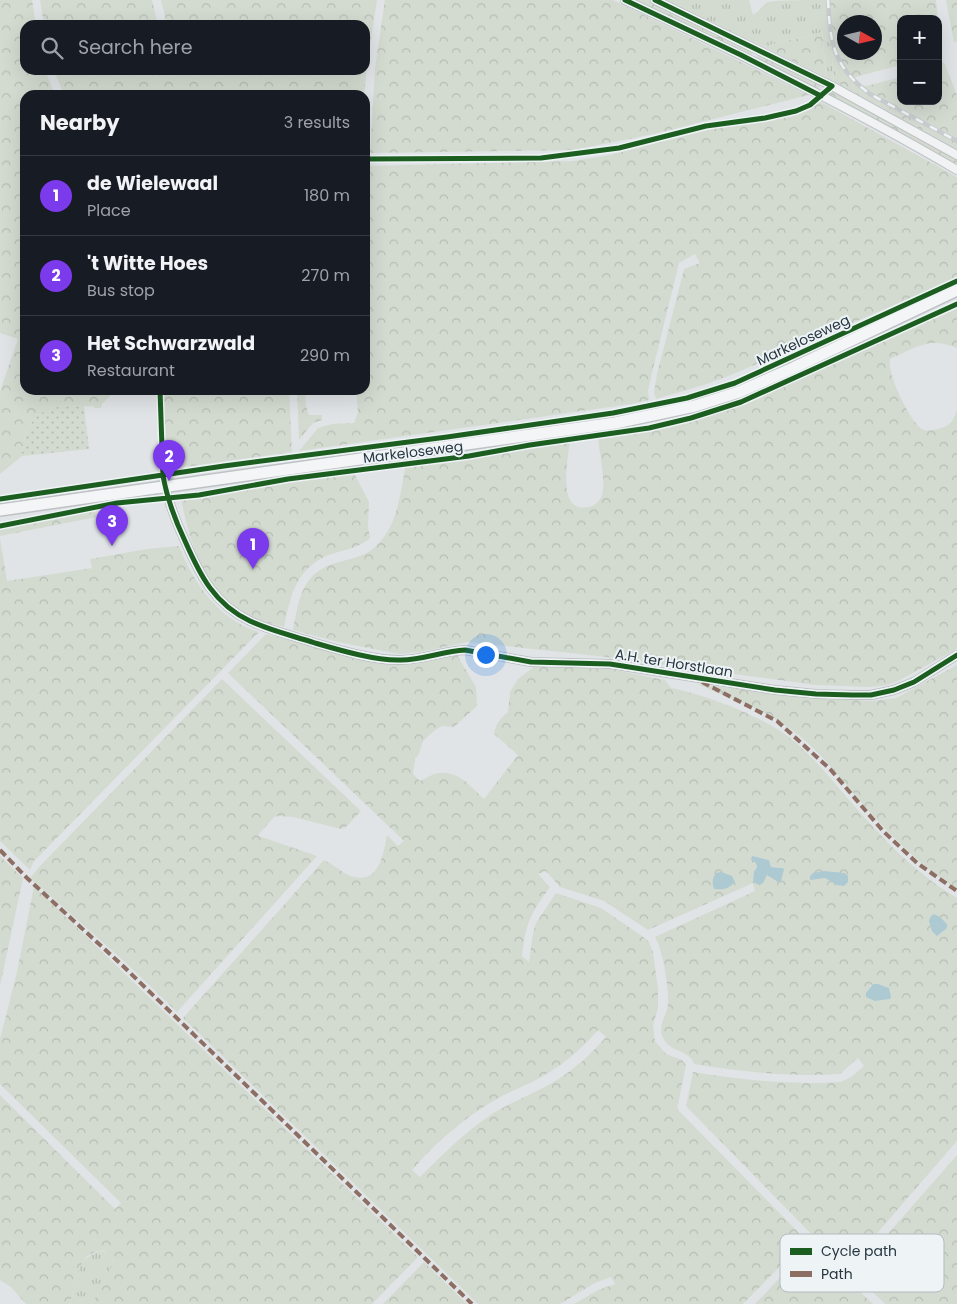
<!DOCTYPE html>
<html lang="en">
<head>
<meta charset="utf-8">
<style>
	:root { --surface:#171b24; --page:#242831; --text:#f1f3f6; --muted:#9ea1a6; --line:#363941; --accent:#7c3aed }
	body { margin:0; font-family:Poppins,sans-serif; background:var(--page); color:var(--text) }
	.controls { position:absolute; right:15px; top:15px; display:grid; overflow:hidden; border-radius:10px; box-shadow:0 5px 20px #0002 }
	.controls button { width:45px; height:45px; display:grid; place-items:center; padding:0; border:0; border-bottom:1px solid var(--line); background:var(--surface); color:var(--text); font:25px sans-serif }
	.compass { position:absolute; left:837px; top:15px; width:45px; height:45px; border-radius:50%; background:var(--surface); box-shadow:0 5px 20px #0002; rotate:98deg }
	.you { position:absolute; left:485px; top:654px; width:18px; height:18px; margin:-12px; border:4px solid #fff; border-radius:50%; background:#1a73e8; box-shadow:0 0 0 8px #1a73e833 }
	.badge { display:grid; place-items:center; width:32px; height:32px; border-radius:50%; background:var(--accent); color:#fff; font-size:16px; font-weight:700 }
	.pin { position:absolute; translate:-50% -41px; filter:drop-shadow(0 1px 2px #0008) }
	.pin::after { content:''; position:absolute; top:26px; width:18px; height:15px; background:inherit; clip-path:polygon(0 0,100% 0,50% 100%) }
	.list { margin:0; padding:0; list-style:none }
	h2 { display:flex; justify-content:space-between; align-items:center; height:65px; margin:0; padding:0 20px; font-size:21px }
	h2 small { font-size:16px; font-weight:400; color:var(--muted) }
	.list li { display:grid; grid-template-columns:32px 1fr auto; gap:15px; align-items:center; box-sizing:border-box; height:80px; padding:0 20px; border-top:1px solid var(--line) }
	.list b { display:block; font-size:19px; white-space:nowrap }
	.list p { margin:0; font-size:16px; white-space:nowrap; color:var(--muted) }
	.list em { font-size:16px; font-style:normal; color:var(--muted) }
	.icon { flex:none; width:28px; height:28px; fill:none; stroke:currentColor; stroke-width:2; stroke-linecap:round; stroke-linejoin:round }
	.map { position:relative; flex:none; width:957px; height:1304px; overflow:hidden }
	.search { position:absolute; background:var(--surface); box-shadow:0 5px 20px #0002; left:20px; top:20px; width:350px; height:55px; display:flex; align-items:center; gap:12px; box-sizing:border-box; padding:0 18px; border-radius:15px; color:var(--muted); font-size:19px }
	.panel { position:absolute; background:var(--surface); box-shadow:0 5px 20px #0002; left:20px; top:90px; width:350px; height:305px; border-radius:15px }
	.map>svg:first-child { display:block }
	.grass { fill:url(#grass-tufts) }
	.forest { fill:url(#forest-crowns); fill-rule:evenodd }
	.park { fill:url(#park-dots) }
	.water { fill:#adc9d2 }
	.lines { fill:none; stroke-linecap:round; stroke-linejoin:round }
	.street-casing { stroke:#bec2c4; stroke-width:10 }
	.secondary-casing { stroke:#bec2c4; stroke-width:14 }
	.street { stroke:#f0f2f3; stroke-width:8 }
	.secondary { stroke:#f4f5f6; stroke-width:11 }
	.rail-casing { stroke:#c9ccce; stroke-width:4.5 }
	.rail { stroke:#eef3f6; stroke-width:2.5; stroke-dasharray:8; stroke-linecap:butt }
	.quiet { stroke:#8d6e63; stroke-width:4; stroke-dasharray:8 4; stroke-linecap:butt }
	.cycleway-casing { stroke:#eef3f6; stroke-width:8 }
	.cycleway { stroke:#1b5e20; stroke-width:5 }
	.labels { text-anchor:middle; stroke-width:4; stroke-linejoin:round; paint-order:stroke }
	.street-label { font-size:14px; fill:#273740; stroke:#eef3f6 }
	.key { fill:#eef3f6; stroke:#b2bbbf; stroke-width:1 }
	.key-label { font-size:14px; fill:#273740 }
</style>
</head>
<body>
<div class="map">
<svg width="957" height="1304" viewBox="0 0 957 1304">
	<defs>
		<pattern id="grass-tufts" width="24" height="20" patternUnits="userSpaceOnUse" patternTransform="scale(1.25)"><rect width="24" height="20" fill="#d3dbd1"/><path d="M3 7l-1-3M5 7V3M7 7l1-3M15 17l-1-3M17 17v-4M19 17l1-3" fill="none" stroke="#b5bdb4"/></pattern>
		<pattern id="forest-crowns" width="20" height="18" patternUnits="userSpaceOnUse" patternTransform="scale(1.25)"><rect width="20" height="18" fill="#d3dbd1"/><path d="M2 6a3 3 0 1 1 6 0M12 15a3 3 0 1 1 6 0" fill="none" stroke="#b5bdb4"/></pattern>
		<pattern id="park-dots" width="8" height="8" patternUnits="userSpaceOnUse" patternTransform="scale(1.25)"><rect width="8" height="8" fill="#d3dbd1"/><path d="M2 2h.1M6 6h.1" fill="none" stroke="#b5bdb4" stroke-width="1.8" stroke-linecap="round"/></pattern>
	</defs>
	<rect width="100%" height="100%" fill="#e0e4e6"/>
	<!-- grass -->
	<path class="grass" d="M666,0h83l4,15c7,-4 9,-10 15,-13 10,-2 46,-2 60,-2l6,81 -8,-4 -4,-45c-19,7 -39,8 -58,15z
		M99,1251l10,1 5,8c-5,16 -12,31 -23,44h-22c12,-25 0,-40 30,-53z"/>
	<!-- forest -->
	<path class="forest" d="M0,0h32l4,25h-11v45h20l10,25h-30v295h129v2l-41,1 -11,11 -1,4h-7v-2c-43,2 -68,-1 -72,50l-22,18v-83l18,-52 -18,-6z
		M40,0h112l6,25h-114z
		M161,0h216l-10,67 -3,28h-300l-10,-25h311v-45h-198z
		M385,0h228l196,95 -155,39 -81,16 -203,3 5,-85z
		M631,0h19l103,50 -3,8z
		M828,0h108l2,19h-37v46l-46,12 4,11 42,-11v24h37v-36l6,-3 13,33v54l-123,-68zM874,22v30h-30v-30z
		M946,0h11v41l-3,2z
		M822,32l4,45 -62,-30c19,-7 39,-8 58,-15z
		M759,53l62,30 -3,7 -63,-30z
		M834,89l123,70v9l-131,-74z
		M819,101l138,76v101l-226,97 -24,9 -51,15 -2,-7 3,-18 27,-105 16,-6 -5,-9 -16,9 -28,114 -3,14 1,9 -18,4 -332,47 19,-23 14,-4 22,-1 4,-11 -2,-22h9v-224l208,-5 37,-6z
		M957,307v41c-29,-12 -41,0 -67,11 -4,13 20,63 32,70 5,3 13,1 19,-1 11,-3 13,-9 16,-19v240l-59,32 -10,4 -18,2 -54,-2 -210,-28 -138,-15 -48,10 -21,2 -61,-12 -45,-12c6,-32 9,-59 46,-68 15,-4 30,-7 40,-19 19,-20 22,-53 27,-79l164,-23c-2,18 -14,72 18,66 7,-1 12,-6 14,-12 4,-15 -3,-43 -4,-58l69,-11 78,-22 139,-66z
		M162,390h127l3,62 -100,14 -27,2z
		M297,390h8l1,16 3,9h13v5l-9,3 -14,17z
		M354,473l15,29 -1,25 2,11 -2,2c-13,9 -25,10 -39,15 -33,13 -39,42 -45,72 -18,-5 -38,-10 -53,-22 -32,-24 -43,-73 -51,-110z
		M95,510l1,7 -96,19v-9z
		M0,538l7,43 85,-13 -2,-9 57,-10 32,-3c15,38 40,74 80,86l-214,218 -11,11 -4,9 -30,-29z
		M266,634l77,20 39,8 21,2 31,-4 23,-5 19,32 1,19 -23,21 -12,-1 -7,4 -12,11 -5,15 -3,2 -2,16 7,7c5,-2 9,-5 14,-7 23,-6 35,11 50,25l34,-44 -24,-21c2,-11 6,-15 14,-22l2,-20 8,-13 17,-13 75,3 55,11 6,8c35,7 91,28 119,50 23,18 41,41 60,63 31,36 66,73 107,97v243l-104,120 -9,5 -19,-18 -139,-142 7,-34c49,8 99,13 148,10l10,-5 13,-11 -6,-8 -18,16c-49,3 -98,-2 -146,-10 -5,-15 -24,-11 -31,-26 -6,-13 4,-22 5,-34 1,-15 -5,-54 -13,-67l100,-46 -2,-8 -105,47 -44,-29 -44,-14 -14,-16 -8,3 12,13c-20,28 -24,35 -28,69l7,6 4,-29 3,-10 20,-30 45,15 41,28 7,6 4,10 5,37v19l-5,17 2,16 11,13 16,6 4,5 -9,44 129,131 -63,64h-169l24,-14 17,-6 -4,-7 -16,6 -35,21h-82l-295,-286 141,-158c9,4 16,11 24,15 30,12 35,-18 39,-40l11,11 6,-5 -176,-168zM758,857l11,3 2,7h8l4,6 -2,5 -14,-3 -2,2h-12l4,-8 -1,-6zM873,984h5l11,4 1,11 -15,2 -5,-14zM598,1030l8,7c-15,17 -30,31 -49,43 -21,13 -44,21 -65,34 -27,18 -50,41 -72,63l-8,-7c26,-30 60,-59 96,-77 8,-4 16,-7 24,-11 26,-13 47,-30 66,-52z
		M957,665v224c-37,-22 -73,-60 -101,-93 -19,-22 -37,-45 -60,-63 -28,-23 -66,-34 -99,-49l101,12 72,5 26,-3z
		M222,679l139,132 -15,16 -5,2 -48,-12 -14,-1 -5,1 -16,18 1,1 58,20 -140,156 -52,-50 -95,-84 10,-12z
		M0,856l23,22 -23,108z
		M34,886l384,371 -46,47h-281c10,-13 18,-28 23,-44 -4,-7 -8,-11 -16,-9 -25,7 -19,34 -29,53h-43l-15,-17 -11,-7v-185l115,114 6,-6 -121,-119v-45l17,-67z
		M957,1155v149h-72l-29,-28 3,-9z
		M811,1245l62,59h-118z
		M424,1262l43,42h-84z"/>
	<!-- park -->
	<path class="park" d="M84,406l5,43 -67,7c1,-20 7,-41 30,-48 9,-2 22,-1 32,-2z"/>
	<!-- water -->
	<path class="water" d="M752,856l17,4 2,7 11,1 2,1 -3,12 -3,1 -11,-7 -4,8 -4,2 -6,-3 1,-10 3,-5 -1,-4 -5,-3z
		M824,871l21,2 3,3v6l-4,4 -7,-1 -12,-7 -15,2v-4l3,-3z
		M721,872l11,4 3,6c-7,7 -11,8 -21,7 -2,-5 -2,-11 2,-16z
		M934,914l6,3 7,7v4l-10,8 -5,-5 -3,-10 2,-5z
		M873,984h5l11,4 2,9 -1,2 -15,2 -9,-4v-4z"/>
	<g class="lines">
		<defs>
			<path id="street" d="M625,0c113,53 225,107 332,170
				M655,0l177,86 125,69
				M163,476c4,22 12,44 22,65 15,34 29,63 65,80 21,10 44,15 65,22 24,7 61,18 86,17 22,0 42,-9 64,-10l66,12 79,2 165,26 41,4 36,1h19l23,-5 20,-8 43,-27"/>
			<path id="secondary" d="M0,510l615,-87 80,-17 44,-14 54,-24 164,-78"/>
		</defs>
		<!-- street casing -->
		<use href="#street" class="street-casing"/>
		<!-- secondary casing -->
		<use href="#secondary" class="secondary-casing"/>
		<!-- street -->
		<use href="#street" class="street"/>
		<!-- secondary -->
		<use href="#secondary" class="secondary"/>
		<defs>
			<path id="rail" d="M828,0c2,42 5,67 42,94l87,47"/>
		</defs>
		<!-- rail casing -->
		<use href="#rail" class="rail-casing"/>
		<!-- rail -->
		<use href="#rail" class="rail"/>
		<!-- quiet -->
		<path class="quiet" d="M702,682l75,39 53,48 53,62 34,32 40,28
			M0,850l27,28 96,88 349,338"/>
		<defs>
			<path id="cycleway" d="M625,0l116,55 80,41
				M365,159l176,-1 78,-10 87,-22 59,-8 31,-7 14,-6 22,-19 -177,-86
				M160,390l3,86c4,22 12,44 22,65 15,34 29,63 65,80 21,10 44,15 65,22 24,7 61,18 86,17 22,0 42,-9 64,-10l66,12 79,2 165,26 41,4 36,1h19l23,-5 20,-8 43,-27
				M0,499l224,-33 223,-29 166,-24 74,-15 48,-15 222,-102
				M0,526l117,-23 82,-8 89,-16 181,-23 61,-11 119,-17 42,-10 50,-16 216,-98"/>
		</defs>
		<!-- cycleway casing -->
		<use href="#cycleway" class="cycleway-casing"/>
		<!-- cycleway -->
		<use href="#cycleway" class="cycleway"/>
	</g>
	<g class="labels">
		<!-- street labels -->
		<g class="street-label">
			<text transform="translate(803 340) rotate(-25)" y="5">Markeloseweg</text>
			<text transform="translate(413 452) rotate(-7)" y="5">Markeloseweg</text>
			<text transform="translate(674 663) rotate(9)" y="5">A.H. ter Horstlaan</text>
		</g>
	</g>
	<!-- legend -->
	<rect x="780" y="1234" width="164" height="58" rx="8" class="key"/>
	<rect x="790" y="1248" width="22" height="7" fill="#1b5e20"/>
	<rect x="790" y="1271" width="22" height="6" fill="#8d6e63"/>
	<g class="key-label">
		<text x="821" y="1256">Cycle path</text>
		<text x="821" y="1279">Path</text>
	</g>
</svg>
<div class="controls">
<button>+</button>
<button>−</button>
</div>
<svg class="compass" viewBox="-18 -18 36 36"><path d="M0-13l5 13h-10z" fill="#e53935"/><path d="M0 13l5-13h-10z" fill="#9ea1a6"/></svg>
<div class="you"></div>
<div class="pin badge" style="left:253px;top:569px">1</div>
<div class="pin badge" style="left:169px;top:481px">2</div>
<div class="pin badge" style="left:112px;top:546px">3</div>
<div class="search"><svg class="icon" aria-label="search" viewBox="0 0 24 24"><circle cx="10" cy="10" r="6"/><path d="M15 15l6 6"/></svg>Search here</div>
<section class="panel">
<h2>Nearby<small>3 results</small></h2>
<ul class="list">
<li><span class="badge">1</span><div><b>de Wielewaal</b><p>Place</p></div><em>180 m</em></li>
<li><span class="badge">2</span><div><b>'t Witte Hoes</b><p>Bus stop</p></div><em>270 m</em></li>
<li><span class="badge">3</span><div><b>Het Schwarzwald</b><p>Restaurant</p></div><em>290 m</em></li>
</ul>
</section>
</div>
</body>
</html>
